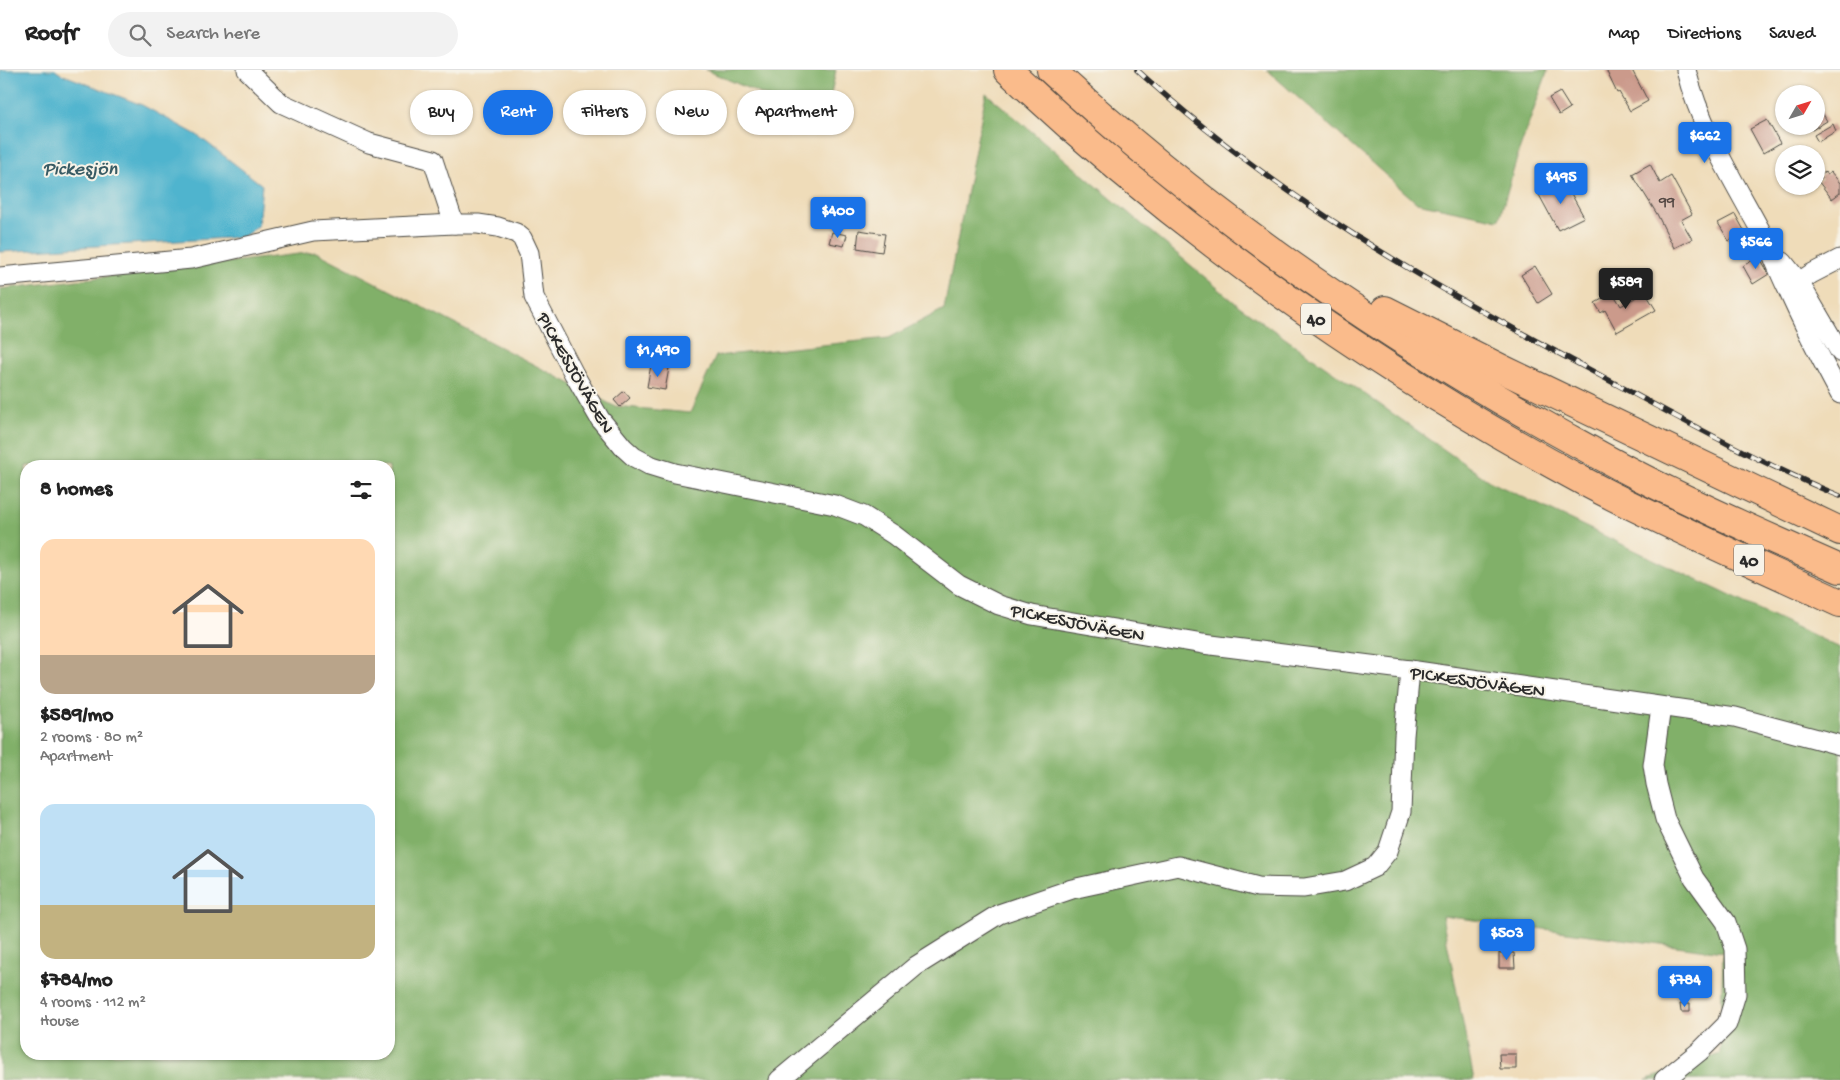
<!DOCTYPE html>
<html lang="en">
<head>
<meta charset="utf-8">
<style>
  body { margin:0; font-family:"Gochi Hand",sans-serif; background:#f2f2f2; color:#222; height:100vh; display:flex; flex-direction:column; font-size:19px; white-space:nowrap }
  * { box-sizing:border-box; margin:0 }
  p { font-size:16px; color:#767676 }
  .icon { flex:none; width:28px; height:28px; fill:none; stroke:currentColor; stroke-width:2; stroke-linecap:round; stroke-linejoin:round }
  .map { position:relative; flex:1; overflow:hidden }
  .side { position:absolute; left:20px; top:390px; width:375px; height:600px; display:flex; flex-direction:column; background:#fff; border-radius:20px; box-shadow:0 1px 4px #0004 }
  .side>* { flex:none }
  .banner { position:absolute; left:410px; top:20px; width:475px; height:45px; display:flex; gap:10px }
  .needle { width:32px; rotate:51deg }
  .buttons { position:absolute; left:1775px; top:15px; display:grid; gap:10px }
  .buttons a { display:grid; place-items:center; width:50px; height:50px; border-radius:50%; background:#fff; box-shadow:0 1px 4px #0004; font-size:25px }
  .price { position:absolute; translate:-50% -42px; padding:0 11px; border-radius:5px; background:#1a73e8; color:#fff; font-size:16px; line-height:32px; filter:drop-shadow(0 1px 2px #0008) }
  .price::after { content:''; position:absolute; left:50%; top:30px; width:15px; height:11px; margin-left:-8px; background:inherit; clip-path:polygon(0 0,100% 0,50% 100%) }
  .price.selected { background:#222; color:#fff }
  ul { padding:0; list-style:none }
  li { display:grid; align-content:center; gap:10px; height:265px; padding:0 20px }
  li span { display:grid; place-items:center; height:155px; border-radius:15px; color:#555 }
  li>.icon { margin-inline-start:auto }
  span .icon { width:90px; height:90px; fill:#fffc; stroke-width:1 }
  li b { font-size:21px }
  h2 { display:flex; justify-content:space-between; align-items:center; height:60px; padding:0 20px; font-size:21px }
  .pill { padding:0 18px; border-radius:22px; background:#fff; box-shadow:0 1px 4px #0004; font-size:18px; line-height:45px }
  .pill.selected { background:#1a73e8; color:#fff }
  header { display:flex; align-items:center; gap:30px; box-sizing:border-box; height:70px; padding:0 25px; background:#fff; border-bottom:1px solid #e0e0e0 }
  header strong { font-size:24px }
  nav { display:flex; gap:28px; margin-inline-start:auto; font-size:18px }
  .search { width:350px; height:45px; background:#f2f2f2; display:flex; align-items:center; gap:12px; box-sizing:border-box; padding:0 18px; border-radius:28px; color:#767676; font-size:19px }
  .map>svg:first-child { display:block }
  .forest { fill:#81b069; stroke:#566e4a; fill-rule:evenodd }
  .water { fill:#50b4ce; stroke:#3e707c }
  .building { fill:#cb9a8b }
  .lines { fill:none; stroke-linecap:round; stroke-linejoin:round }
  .minor-casing { stroke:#484640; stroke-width:21 }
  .highway-casing { stroke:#484640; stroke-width:30 }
  .minor { stroke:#fff; stroke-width:19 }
  .highway { stroke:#fabb8b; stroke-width:28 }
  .rail-casing { stroke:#2b2b2b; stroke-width:5.5 }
  .rail { stroke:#f7f3e8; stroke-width:4; stroke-dasharray:11; stroke-linecap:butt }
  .labels { text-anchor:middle; stroke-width:4; stroke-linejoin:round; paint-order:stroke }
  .number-label { font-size:16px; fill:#534743 }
  .shield { fill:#f7f3e8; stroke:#686764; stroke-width:1 }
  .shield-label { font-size:18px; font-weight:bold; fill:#2b2b2b }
  .street-label { font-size:19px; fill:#2b2b2b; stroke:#f7f3e8 }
  .water-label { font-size:20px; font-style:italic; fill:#385b64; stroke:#f7f3e8 }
</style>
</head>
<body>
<header>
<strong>Roofr</strong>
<div class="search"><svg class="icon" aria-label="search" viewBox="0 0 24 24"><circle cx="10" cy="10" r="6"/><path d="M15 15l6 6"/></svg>Search here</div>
<nav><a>Map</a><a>Directions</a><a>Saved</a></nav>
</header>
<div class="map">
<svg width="1840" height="1010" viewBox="0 0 1840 1010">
  <rect width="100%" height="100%" fill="#f7f3e8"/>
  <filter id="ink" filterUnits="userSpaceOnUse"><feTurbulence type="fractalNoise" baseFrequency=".02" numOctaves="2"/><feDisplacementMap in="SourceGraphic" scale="10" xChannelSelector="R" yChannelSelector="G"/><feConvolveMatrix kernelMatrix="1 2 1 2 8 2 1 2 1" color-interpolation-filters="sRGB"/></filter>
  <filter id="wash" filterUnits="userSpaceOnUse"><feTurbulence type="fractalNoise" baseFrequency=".0096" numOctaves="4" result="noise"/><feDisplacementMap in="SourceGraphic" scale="20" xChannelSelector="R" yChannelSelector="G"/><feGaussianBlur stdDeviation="1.12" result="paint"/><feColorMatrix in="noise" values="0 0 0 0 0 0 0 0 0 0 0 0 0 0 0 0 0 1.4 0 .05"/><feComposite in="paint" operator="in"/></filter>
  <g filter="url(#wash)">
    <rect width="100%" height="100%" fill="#efdcb9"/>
    <g class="forest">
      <path d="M706,0H836L825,52Z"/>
      <path d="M1267,0H1548L1519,81L1499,150L1417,133Z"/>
      <path d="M986,23L1239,236L1489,411L1840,578V1010H1646L1720,984L1723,882L1442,846L1474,1010H0V219L316,182L614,336L690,343L716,286L889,268L944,239ZM26,396H389V984H26Z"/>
    </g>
    <path class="water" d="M0,0H55L61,4L142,35L197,65L262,115L258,156L243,167L0,182Z"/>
    <g id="blocks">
      <g class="building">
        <path d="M1606,0H1632L1648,31L1630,41L1619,22L1617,23Z"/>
        <path d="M1560,22L1570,38L1559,45L1549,28Z"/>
        <path d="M1816,32L1827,51L1812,60L1810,56H1816Z"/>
        <path d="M1767,50L1780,73L1763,83L1750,59Z"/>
        <path d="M1833,54L1836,61L1818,72L1814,65Z"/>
        <path d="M1650,94L1660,113L1671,106L1692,144L1681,150L1692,169L1674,178L1657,144L1632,104Z"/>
        <path d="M1825,102L1827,105L1831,102L1840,113V123L1832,129L1818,111L1822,109L1820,106Z"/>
        <path d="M1563,109L1584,147L1558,160L1538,123Z"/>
        <path d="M1735,144L1745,162L1729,171L1718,153Z"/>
        <path d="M859,160L885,164L882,182L857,178Z"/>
        <path d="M832,162L847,165L844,176L829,173Z"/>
        <path d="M1759,186L1769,204L1753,214L1743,196Z"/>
        <path d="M1535,196L1552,224L1538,233L1521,205Z"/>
        <path d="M1645,222L1656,240L1617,262L1605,240L1601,243L1595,233L1613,223L1621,236Z"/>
        <path d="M651,295L669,298L665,320L647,317Z"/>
        <path d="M624,321L630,328L620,337L614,330Z"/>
        <path d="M1499,883H1514L1515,898H1499Z"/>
        <path d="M1680,934H1690V942H1681Z"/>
        <path d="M1499,984H1516V999H1500Z"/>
      </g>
    </g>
  </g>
  <g filter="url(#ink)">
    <use href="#blocks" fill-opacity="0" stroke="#484640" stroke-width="1"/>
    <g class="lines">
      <g class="minor-casing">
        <g id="minor">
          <path d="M247,0L281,33L369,73L433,90L454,154"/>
          <path d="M1686,0C1701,61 1736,114 1765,169C1773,185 1779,202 1787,218C1803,254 1821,289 1840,324"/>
          <path d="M1783,192L1799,212L1840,282"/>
          <path d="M0,207L191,189L313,161L454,154H478L498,157L516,163L522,168L529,183L534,227L574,304L600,349L623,377L634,387L649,395L675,403L835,435L864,446L894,465L959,515L999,535L1032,545L1203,574L1410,600L1735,647L1840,675"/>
          <path d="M1799,212L1811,204L1840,189"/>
          <path d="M1661,637L1653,695L1656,714L1665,749L1694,808L1726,852L1735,879L1736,924L1727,954L1700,981L1664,1010"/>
          <path d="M779,1010L916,896L999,844L1072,819L1178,796L1258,817L1304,818L1345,811L1375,797L1388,781L1401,742L1404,666L1410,600"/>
        </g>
      </g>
      <g class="highway-casing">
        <g id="highway">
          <path d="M1008,0C1180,162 1375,299 1583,411C1666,455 1754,493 1840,533"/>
          <path d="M1051,0C1202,140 1372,259 1552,359C1592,381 1632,404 1673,423C1728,450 1784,474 1840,499"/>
          <path d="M1385,240L1502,299L1840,461"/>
        </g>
      </g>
      <use href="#minor" class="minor"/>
      <use href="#highway" class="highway"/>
      <g class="rail-casing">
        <path id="rail" d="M1137,0C1273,125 1430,215 1592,301C1673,345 1755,391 1840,426"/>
      </g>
      <use href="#rail" class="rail"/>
    </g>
  </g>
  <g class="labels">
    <g class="number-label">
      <text x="1667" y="136">99</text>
    </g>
    <g class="shield">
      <rect x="1301" y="233.5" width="30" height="31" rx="4"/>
      <rect x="1734" y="474.5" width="30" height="31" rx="4"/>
    </g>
    <g class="shield-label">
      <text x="1316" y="255">40</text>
      <text x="1749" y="496">40</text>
    </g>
    <g class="street-label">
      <text transform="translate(577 302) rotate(60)" y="7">PICKESJÖVÄGEN</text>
      <text transform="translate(1078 551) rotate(11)" y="7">PICKESJÖVÄGEN</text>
      <text transform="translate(1478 610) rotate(8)" y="7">PICKESJÖVÄGEN</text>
    </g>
    <g class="water-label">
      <text x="80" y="104">Pickesjön</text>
    </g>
  </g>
</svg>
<div class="buttons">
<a><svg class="needle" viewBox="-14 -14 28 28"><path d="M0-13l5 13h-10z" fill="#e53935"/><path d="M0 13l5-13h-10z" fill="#767676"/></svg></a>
<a><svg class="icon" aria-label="layers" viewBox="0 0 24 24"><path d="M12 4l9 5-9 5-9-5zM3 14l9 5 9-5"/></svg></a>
</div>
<b class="price" style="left:1705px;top:94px">$662</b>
<b class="price" style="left:1561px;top:135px">$495</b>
<b class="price" style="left:838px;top:169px">$400</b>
<b class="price" style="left:1756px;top:200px">$566</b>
<b class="price selected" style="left:1626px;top:240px">$589</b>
<b class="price" style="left:658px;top:308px">$1,490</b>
<b class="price" style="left:1507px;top:891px">$503</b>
<b class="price" style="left:1685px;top:938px">$784</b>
<div class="banner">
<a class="pill">Buy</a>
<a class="pill selected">Rent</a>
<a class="pill">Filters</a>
<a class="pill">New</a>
<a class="pill">Apartment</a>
</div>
<section class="side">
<h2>8 homes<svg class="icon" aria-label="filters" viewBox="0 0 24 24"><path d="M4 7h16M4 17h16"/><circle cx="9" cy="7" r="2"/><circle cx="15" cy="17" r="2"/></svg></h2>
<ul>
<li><span style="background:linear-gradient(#ffd9b3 75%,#b9a48a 0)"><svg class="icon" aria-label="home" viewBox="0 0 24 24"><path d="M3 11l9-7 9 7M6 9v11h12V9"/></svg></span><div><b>$589/mo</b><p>2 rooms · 80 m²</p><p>Apartment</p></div></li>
<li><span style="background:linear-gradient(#bfe0f5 65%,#c2b280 0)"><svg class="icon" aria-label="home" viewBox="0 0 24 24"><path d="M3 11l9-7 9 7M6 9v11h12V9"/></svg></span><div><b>$784/mo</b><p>4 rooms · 112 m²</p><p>House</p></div></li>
</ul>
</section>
</div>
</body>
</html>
